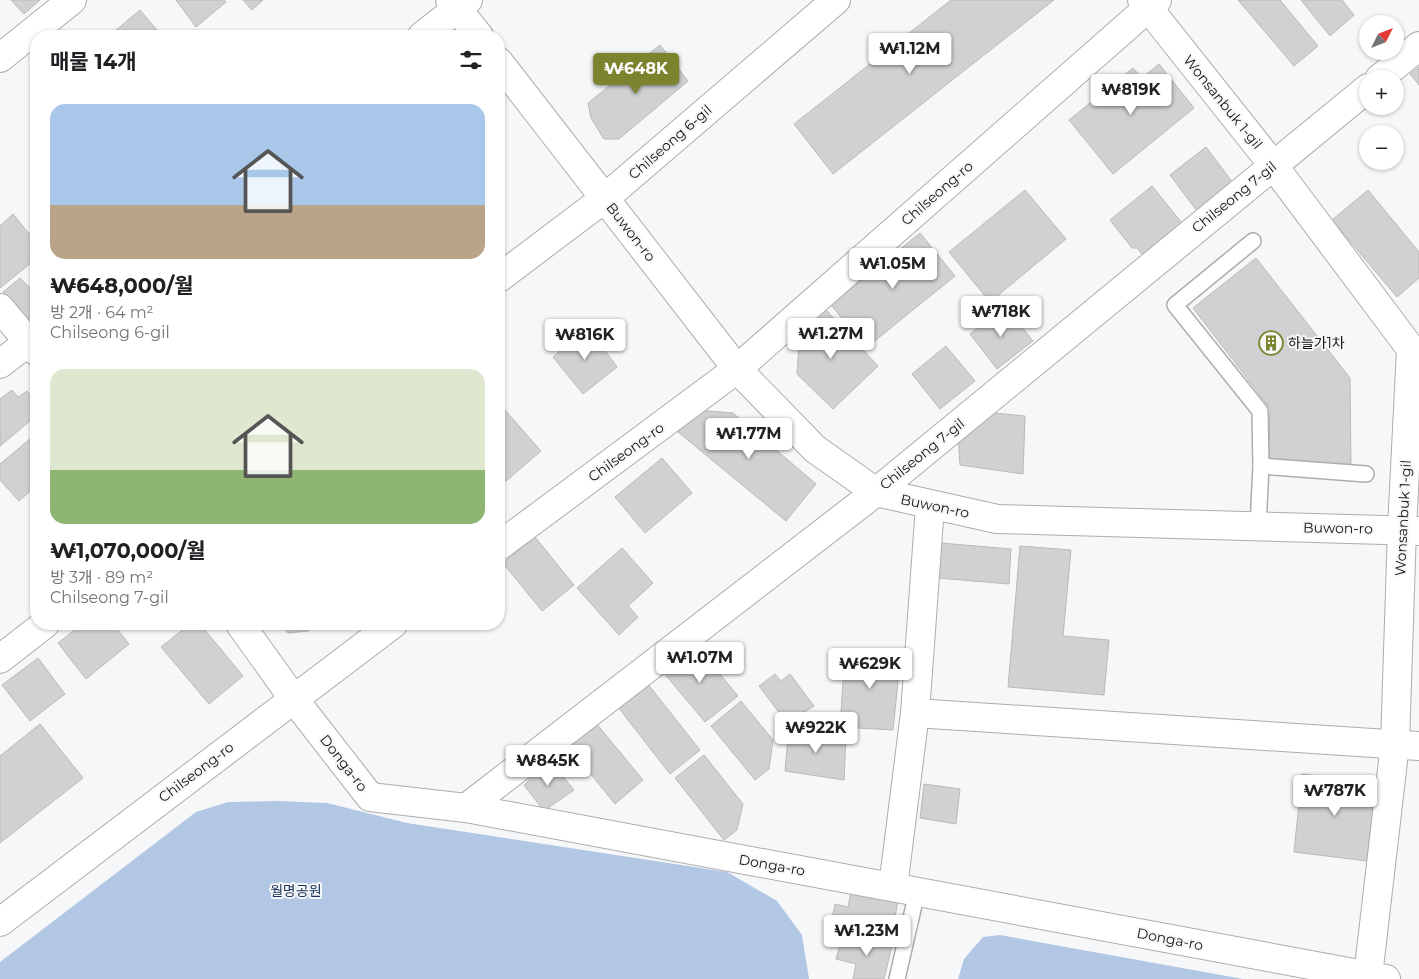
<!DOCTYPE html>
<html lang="ko">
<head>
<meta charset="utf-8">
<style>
  body { margin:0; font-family:Montserrat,"Noto Sans KR",sans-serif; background:#f2f2f2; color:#202124; height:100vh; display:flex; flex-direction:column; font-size:19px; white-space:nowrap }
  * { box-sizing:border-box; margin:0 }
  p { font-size:16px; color:#757577 }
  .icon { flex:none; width:28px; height:28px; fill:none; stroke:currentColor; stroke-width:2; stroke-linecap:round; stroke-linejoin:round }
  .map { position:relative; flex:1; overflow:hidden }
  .drawer { position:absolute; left:30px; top:30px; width:475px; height:600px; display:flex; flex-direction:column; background:#fff; border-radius:20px; box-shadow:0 1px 4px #0004 }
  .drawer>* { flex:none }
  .needle { width:32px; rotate:48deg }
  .buttons { position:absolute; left:1359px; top:15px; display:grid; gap:10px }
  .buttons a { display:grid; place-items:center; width:45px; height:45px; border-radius:50%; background:#fff; box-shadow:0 1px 4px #0004; font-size:25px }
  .price { position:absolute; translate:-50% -42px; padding:0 11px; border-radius:5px; background:#fff; color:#222; font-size:16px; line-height:32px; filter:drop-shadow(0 1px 2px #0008) }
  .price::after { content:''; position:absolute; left:50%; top:30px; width:15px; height:11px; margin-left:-8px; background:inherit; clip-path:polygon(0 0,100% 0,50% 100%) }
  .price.on { background:#7c832f; color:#fff }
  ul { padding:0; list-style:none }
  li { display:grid; align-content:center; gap:10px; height:265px; padding:0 20px }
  li span { display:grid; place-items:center; height:155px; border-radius:15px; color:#555 }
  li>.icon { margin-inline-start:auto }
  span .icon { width:90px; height:90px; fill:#fffc; stroke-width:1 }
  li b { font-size:21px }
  h2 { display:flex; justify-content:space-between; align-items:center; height:60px; padding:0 20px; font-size:21px }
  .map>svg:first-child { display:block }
  .green { fill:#b2c7e4 }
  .building { fill:#d0d1d2; stroke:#b9babc }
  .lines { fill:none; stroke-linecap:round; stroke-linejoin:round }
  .lane-casing { stroke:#acadae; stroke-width:18 }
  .street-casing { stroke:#acadae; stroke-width:30 }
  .secondary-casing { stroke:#acadae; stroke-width:30 }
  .lane { stroke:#fff; stroke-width:15 }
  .street { stroke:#fff; stroke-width:28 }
  .secondary { stroke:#fff; stroke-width:28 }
  .labels { text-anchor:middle; stroke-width:4; stroke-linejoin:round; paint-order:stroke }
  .street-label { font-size:14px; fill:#121213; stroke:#f6f7f8 }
  .poi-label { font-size:14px; fill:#121213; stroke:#f6f7f8; text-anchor:start }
  .park-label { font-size:14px; fill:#16335b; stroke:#f6f7f8 }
</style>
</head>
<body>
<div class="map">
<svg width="1419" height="979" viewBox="0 0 1419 979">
  <rect width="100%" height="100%" fill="#f6f7f8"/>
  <g class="green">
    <path d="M278,801L327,803L407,823L727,872L777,901L802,935L809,979H0V962L196,812L228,802Z"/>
    <path d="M1000,935L1243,979H958L964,959L983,937Z"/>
  </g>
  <g class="building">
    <path d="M11,0H40L24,14Z"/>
    <path d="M176,0H224L226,2L196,27Z"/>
    <path d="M243,0H263L252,10Z"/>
    <path d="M951,0H1054L833,174L794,124Z"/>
    <path d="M1238,0H1280L1318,46L1294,66Z"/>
    <path d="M1301,0H1342L1354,15L1330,36Z"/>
    <path d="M140,10L162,36H109Z"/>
    <path d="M660,45L688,81L619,139H604L591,118L588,103Z"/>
    <path d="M1159,64L1194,108L1113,174L1069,120L1133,68L1142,78Z"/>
    <path d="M1419,67V85L1410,74Z"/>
    <path d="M1206,147L1236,187L1200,215L1170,175Z"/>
    <path d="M1152,186L1182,223L1161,240L1163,243L1145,258L1137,248H1132L1110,220Z"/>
    <path d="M1025,190L1066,239L990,302L949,252Z"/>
    <path d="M1368,190L1419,252V278L1397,297L1332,220Z"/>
    <path d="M13,214L36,242V259L0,288V226Z"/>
    <path d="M920,233L955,276L866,348L831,305Z"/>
    <path d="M1256,258L1350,378L1351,465L1269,460L1270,408L1193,308Z"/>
    <path d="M20,278L29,287L36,285V319L24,318L3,292Z"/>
    <path d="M1005,306L1033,341L997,369L970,334Z"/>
    <path d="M826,310L878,366L833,409L797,374L800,331Z"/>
    <path d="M588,327L617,367L583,394L553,357Z"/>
    <path d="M946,346L975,381L940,409L912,374Z"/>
    <path d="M12,390L18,397L27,391L36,401V416L0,446V399Z"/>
    <path d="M505,410L541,451L506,481L499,472V416Z"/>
    <path d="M696,410L733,413L816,484L786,521L678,432Z"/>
    <path d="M983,412L1025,416L1023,474L960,465L958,434Z"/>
    <path d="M36,434V486L19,501L0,480V464Z"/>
    <path d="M662,458L692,493L645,533L615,497Z"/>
    <path d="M535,537L574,585L542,611L503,563Z"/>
    <path d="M941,543L1011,549L1009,584L938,578Z"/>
    <path d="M1020,546L1071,550L1063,636L1109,640L1104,695L1008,687Z"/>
    <path d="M622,548L653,583L628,606L638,617L619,635L577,588Z"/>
    <path d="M82,624H113L129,644L86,679L58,643Z"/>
    <path d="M190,624H200L243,676L209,704L161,647Z"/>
    <path d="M281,624H317L308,631L288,633Z"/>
    <path d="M696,645L738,696L705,722L663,672Z"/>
    <path d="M845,650L901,653L893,730L840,727Z"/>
    <path d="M38,658L65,694L30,721L2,685Z"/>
    <path d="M775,674L781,681L790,674L814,706L787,723L759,686Z"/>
    <path d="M647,683L700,750L670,774L618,707Z"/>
    <path d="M741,701L773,740L769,769L755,780L711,726Z"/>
    <path d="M596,723L643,780L615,804L568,746Z"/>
    <path d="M40,724L83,778L0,843V756Z"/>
    <path d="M789,726L846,737L844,780L785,771Z"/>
    <path d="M704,755L743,804L737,830L724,840L675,778Z"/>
    <path d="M550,761L574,790L544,811L524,785Z"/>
    <path d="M1302,774L1376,783L1367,861L1294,852Z"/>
    <path d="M924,784L960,789L956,824L920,818Z"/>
    <path d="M851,891L898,900L892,935L831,924L835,904L848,907Z"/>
    <path d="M866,935L893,942L884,979H853L856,964L836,959L841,941L863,946Z"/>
  </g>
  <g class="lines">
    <g class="lane-casing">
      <g id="lane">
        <path d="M1253,241L1175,305L1260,411L1261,466L1366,474"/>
        <path d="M1258,527L1261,466"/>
        <path d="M897,979L917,892"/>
      </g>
    </g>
    <g class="street-casing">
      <g id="street">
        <path d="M450,0L479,36"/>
        <path d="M1142,0L1273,165L1411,349L1402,529L1395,744L1368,976"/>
        <path d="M422,36L468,0"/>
        <path d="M0,58L72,0"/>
        <path d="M499,62L737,369L815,449L876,492L997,519L1419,531"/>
        <path d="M1379,79L1419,46"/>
        <path d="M499,278L605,198L836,0"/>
        <path d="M0,308L36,351"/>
        <path d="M0,364L36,336"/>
        <path d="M240,624L293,698L370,797L466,808L1386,979"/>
        <path d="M0,659L45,624"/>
        <path d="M915,713L1419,746"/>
        <path d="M466,808L876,492L1368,88"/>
        <path d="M893,887L915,713L930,506"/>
      </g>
    </g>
    <g class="secondary-casing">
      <g id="secondary">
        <path d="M499,546L737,369L1157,0"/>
        <path d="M0,922L393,624"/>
      </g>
    </g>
    <use href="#lane" class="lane"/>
    <use href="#street" class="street"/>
    <use href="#secondary" class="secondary"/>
  </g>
  <defs>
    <g id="building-ring" transform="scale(1.25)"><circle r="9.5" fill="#f6f7f8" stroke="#7c832f" stroke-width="1.5"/><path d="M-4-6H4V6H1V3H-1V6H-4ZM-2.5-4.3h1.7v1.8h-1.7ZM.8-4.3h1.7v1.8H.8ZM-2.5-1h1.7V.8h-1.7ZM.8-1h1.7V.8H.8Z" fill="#7c832f"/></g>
  </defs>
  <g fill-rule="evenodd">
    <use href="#building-ring" x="1271" y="343"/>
  </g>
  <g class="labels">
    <g class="street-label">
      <text transform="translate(1223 102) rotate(51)" y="5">Wonsanbuk 1-gil</text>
      <text transform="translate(670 142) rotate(-41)" y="5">Chilseong 6-gil</text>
      <text transform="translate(937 193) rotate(-41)" y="5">Chilseong-ro</text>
      <text transform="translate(1234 197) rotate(-39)" y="5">Chilseong 7-gil</text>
      <text transform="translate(631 232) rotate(52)" y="5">Buwon-ro</text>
      <text transform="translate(626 452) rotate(-36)" y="5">Chilseong-ro</text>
      <text transform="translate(922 454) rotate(-39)" y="5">Chilseong 7-gil</text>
      <text transform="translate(935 506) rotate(12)" y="5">Buwon-ro</text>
      <text transform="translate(1403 518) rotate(-87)" y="5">Wonsanbuk 1-gil</text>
      <text transform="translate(1338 528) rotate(1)" y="5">Buwon-ro</text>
      <text transform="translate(344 763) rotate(52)" y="5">Donga-ro</text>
      <text transform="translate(196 772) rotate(-37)" y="5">Chilseong-ro</text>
      <text transform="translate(772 865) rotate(10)" y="5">Donga-ro</text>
      <text transform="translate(1170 939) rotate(11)" y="5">Donga-ro</text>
    </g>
    <g class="poi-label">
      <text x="1288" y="348">하늘가1차</text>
    </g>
    <g class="park-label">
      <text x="296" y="896">월명공원</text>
    </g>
  </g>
</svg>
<div class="buttons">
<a><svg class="needle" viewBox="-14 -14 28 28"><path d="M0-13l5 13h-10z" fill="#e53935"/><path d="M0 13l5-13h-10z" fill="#757577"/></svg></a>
<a>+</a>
<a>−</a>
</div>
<b class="price" style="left:910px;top:75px">₩1.12M</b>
<b class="price on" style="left:636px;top:95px">₩648K</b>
<b class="price" style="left:1131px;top:116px">₩819K</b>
<b class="price" style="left:893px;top:290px">₩1.05M</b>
<b class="price" style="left:1001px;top:338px">₩718K</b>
<b class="price" style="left:831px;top:360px">₩1.27M</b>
<b class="price" style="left:585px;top:361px">₩816K</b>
<b class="price" style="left:749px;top:460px">₩1.77M</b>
<b class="price" style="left:700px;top:684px">₩1.07M</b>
<b class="price" style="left:870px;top:690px">₩629K</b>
<b class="price" style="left:816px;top:754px">₩922K</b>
<b class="price" style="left:548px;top:787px">₩845K</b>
<b class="price" style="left:1335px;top:817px">₩787K</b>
<b class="price" style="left:867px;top:957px">₩1.23M</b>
<section class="drawer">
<h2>매물 14개<svg class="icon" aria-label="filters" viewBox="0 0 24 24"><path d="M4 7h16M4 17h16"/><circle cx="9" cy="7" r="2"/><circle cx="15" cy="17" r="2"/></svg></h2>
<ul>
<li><span style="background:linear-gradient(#a9c7e8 65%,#b9a48a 0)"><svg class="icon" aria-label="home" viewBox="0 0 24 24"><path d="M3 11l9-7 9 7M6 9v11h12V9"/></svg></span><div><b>₩648,000/월</b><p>방 2개 · 64 m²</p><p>Chilseong 6-gil</p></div></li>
<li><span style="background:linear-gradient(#dfe7d0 65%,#8fb573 0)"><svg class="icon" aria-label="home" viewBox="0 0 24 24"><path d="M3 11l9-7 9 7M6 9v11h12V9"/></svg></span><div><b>₩1,070,000/월</b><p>방 3개 · 89 m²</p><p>Chilseong 7-gil</p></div></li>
</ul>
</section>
</div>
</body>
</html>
